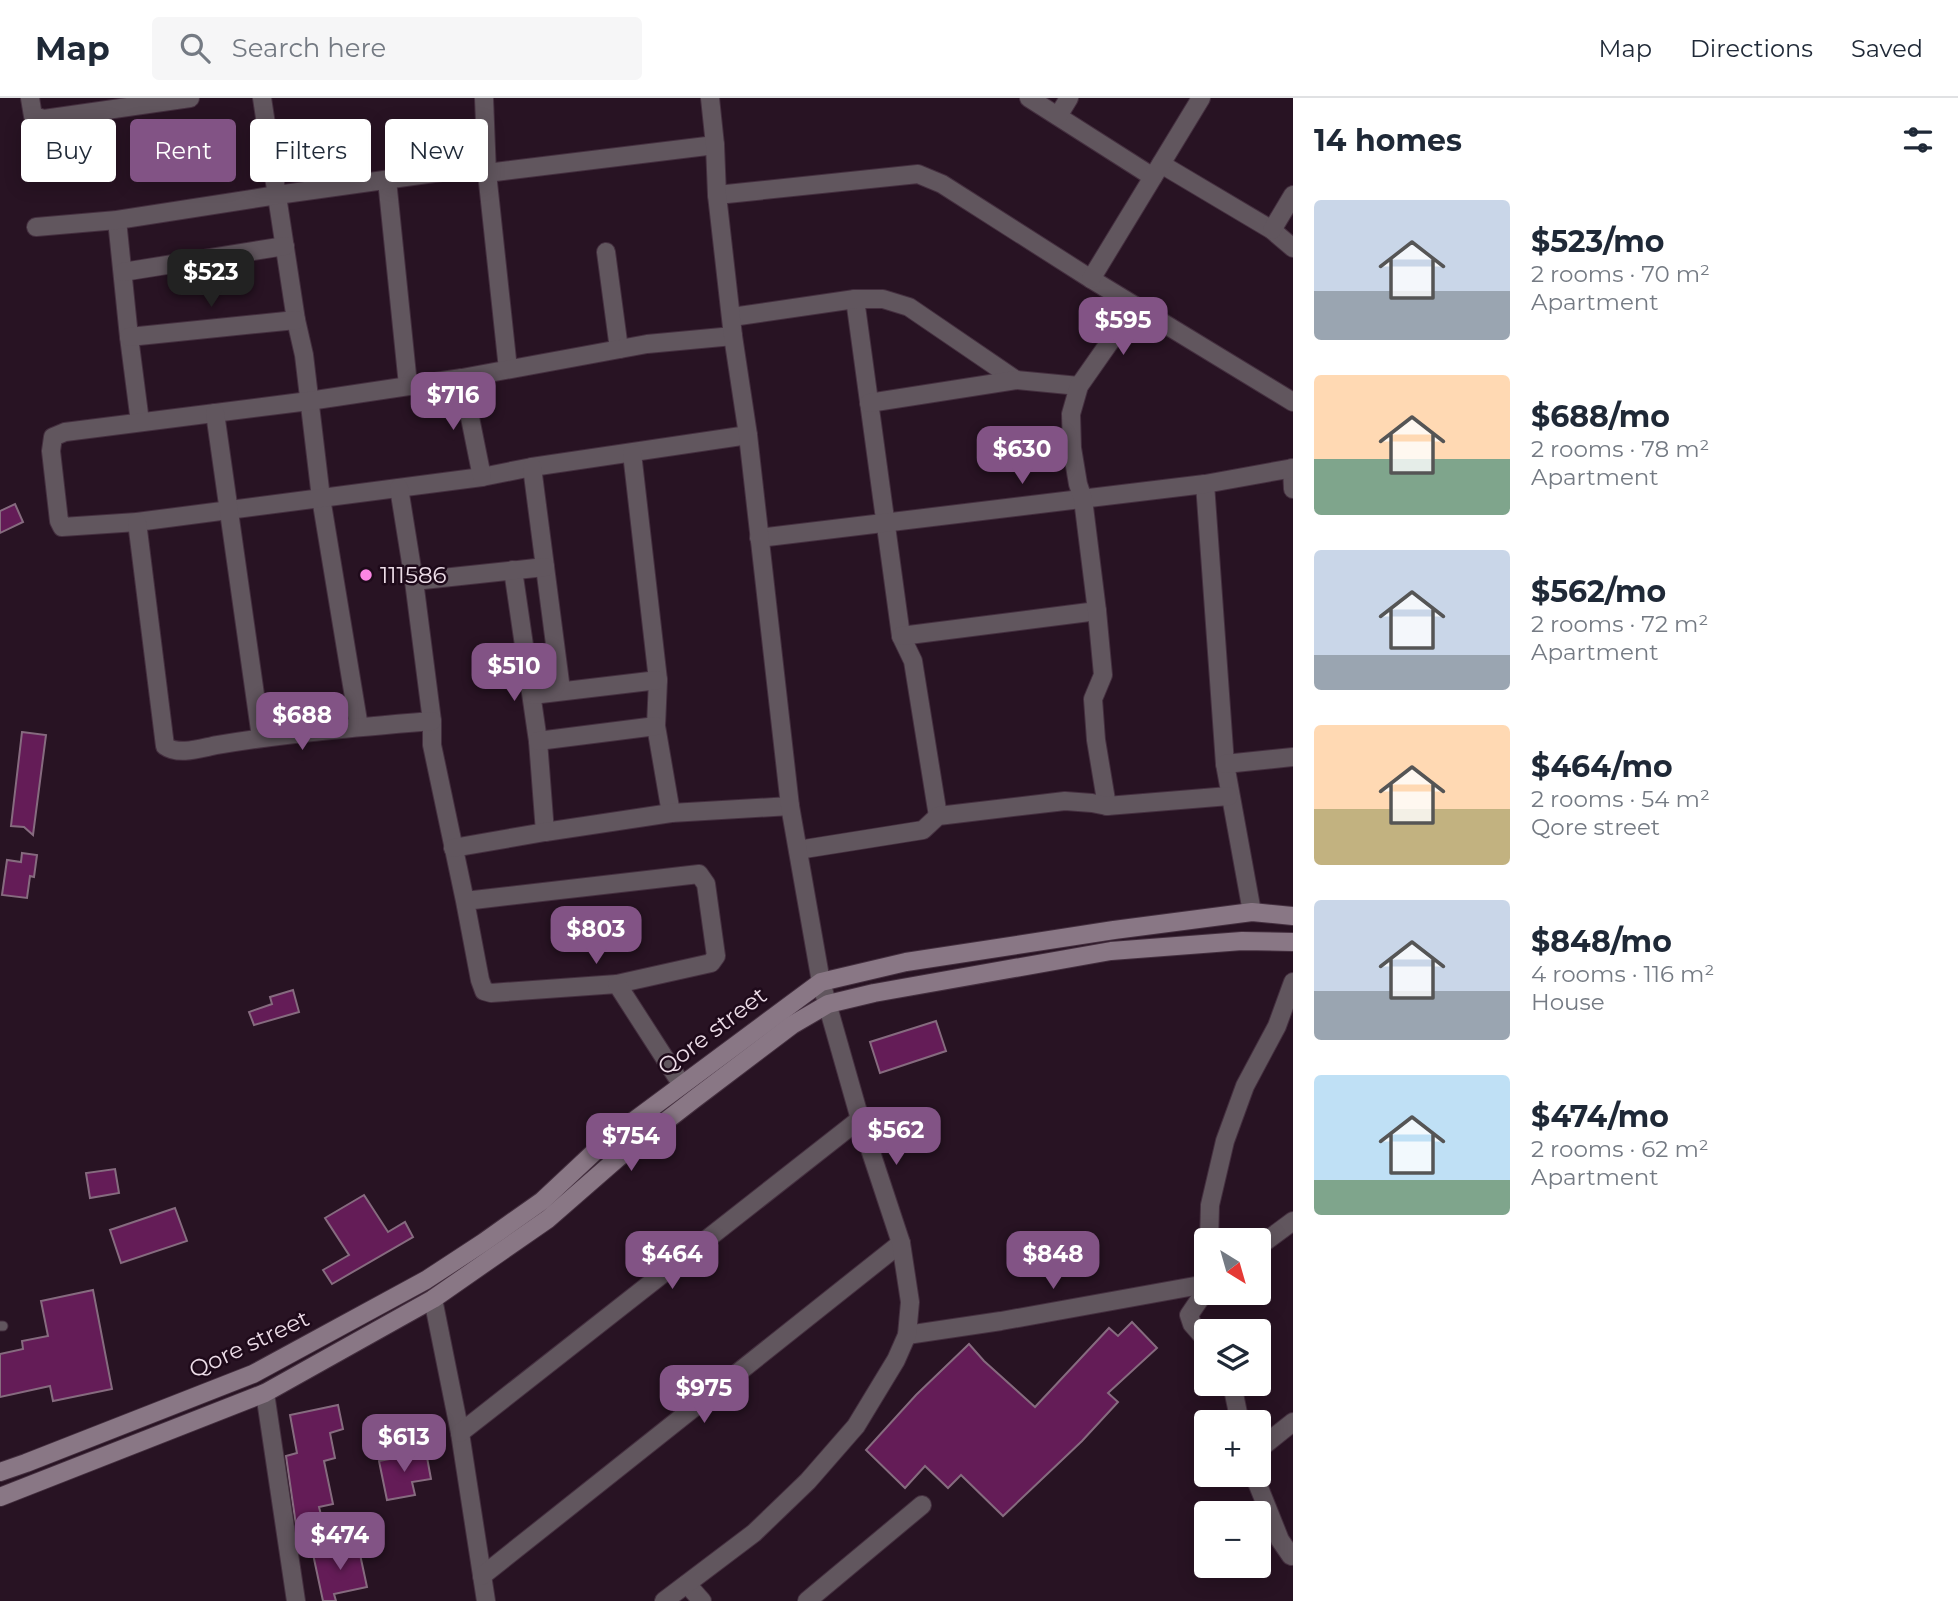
<!DOCTYPE html>
<html lang="en">
<head>
<meta charset="utf-8">
<style>
  body { margin:0; font-family:Montserrat,sans-serif; background:#f6f6f7; color:#1f2937; height:100vh; display:flex; flex-direction:column; font-size:26px; white-space:nowrap }
  * { box-sizing:border-box; margin:0 }
  p { font-size:23px; color:#747a83 }
  .icon { flex:none; width:38px; height:38px; fill:none; stroke:currentColor; stroke-width:2; stroke-linecap:round; stroke-linejoin:round }
  .map { position:relative; flex:1; overflow:hidden }
  .sheet { display:flex; flex-direction:column; background:#fff; width:665px }
  .sheet>* { flex:none }
  .guide { position:absolute; left:21px; top:21px; width:665px; height:63px; display:flex; gap:14px }
  .needle { width:46px; rotate:143deg }
  .buttons { position:absolute; left:1194px; top:1130px; display:grid; gap:14px }
  .buttons a { display:grid; place-items:center; width:77px; height:77px; border-radius:7px; background:#fff; box-shadow:0 4px 18px #0003; font-size:35px }
  .price { position:absolute; translate:-50% -60px; padding:0 16px; border-radius:14px; background:#825385; color:#fff; font-size:23px; line-height:46px; filter:drop-shadow(0 2px 4px #0008) }
  .price::after { content:''; position:absolute; left:50%; top:42px; width:21px; height:16px; margin-left:-10px; background:inherit; clip-path:polygon(0 0,100% 0,50% 100%) }
  .price.selected { background:#222; color:#fff }
  ul { padding:0; list-style:none }
  li { display:flex; align-items:center; gap:21px; height:175px; padding:0 21px }
  li span { display:grid; place-items:center; flex:none; width:196px; height:140px; border-radius:7px; color:#555 }
  li>.icon { margin-inline-start:auto }
  span .icon { width:84px; height:84px; fill:#fffc; stroke-width:1 }
  li b { font-size:30px }
  h2 { display:flex; justify-content:space-between; align-items:center; height:84px; padding:0 21px; font-size:30px }
  .chip { padding:0 24px; border-radius:7px; background:#fff; box-shadow:0 4px 18px #0003; font-size:24px; line-height:63px }
  .chip.selected { background:#825385; color:#fff }
  header { display:flex; align-items:center; gap:42px; box-sizing:border-box; height:98px; padding:0 35px; background:#fff; border-bottom:2px solid #e0e1e3 }
  header strong { font-size:33px }
  nav { display:flex; gap:38px; margin-inline-start:auto; font-size:24px }
  .search { width:490px; height:63px; background:#f6f6f7; display:flex; align-items:center; gap:18px; box-sizing:border-box; padding:0 24px; border-radius:7px; color:#747a83; font-size:26px }
  main { display:flex; flex:1; min-height:0 }
  .map>svg:first-child { display:block }
  .building { fill:#641c57; stroke:#866b7f; stroke-width:2 }
  .lines { fill:none; stroke-linecap:round; stroke-linejoin:round }
  .lane-casing { stroke:#442f3f; stroke-width:11 }
  .street-casing { stroke:#442f3f; stroke-width:20 }
  .secondary-casing { stroke:#442f3f; stroke-width:20 }
  .lane { stroke:#61565e; stroke-width:9 }
  .street { stroke:#61565e; stroke-width:18 }
  .secondary { stroke:#897785; stroke-width:18 }
  .poi-dot { fill:#fc86e4; stroke:#1e0a1a; stroke-width:2.5 }
  .labels { text-anchor:middle; stroke-width:5; stroke-linejoin:round; paint-order:stroke }
  .poi-label { font-size:23px; fill:#eddde8; stroke:#1e0a1a; text-anchor:start }
  .street-label { font-size:23px; fill:#eddde8; stroke:#1e0a1a }
</style>
</head>
<body>
<header>
<strong>Map</strong>
<div class="search"><svg class="icon" aria-label="search" viewBox="0 0 24 24"><circle cx="10" cy="10" r="6"/><path d="M15 15l6 6"/></svg>Search here</div>
<nav><a>Map</a><a>Directions</a><a>Saved</a></nav>
</header>
<main>
<div class="map">
<svg width="1293" height="1503" viewBox="0 0 1293 1503">
  <rect width="100%" height="100%" fill="#281323"/>
  <g class="building">
    <path d="M15,406L23,424L0,435V413Z"/>
    <path d="M22,634L46,637L33,737L24,729L11,728Z"/>
    <path d="M22,755L37,757L34,779L30,778L27,800L2,797L7,762L21,764Z"/>
    <path d="M293,892L299,914L254,927L249,914L272,906L270,899Z"/>
    <path d="M936,923L946,953L880,975L870,944Z"/>
    <path d="M115,1071L119,1095L90,1100L86,1075Z"/>
    <path d="M364,1097L388,1134L405,1124L413,1139L332,1186L323,1172L349,1157L325,1120Z"/>
    <path d="M175,1110L187,1143L121,1165L110,1132Z"/>
    <path d="M93,1192L112,1291L53,1303L50,1288L0,1299V1256L23,1251L22,1243L48,1238L41,1203Z"/>
    <path d="M1132,1224L1157,1250L1108,1295L1118,1304L1082,1343L1003,1418L961,1377L948,1390L925,1368L905,1390L866,1352L916,1297L969,1246L984,1263L1035,1309L1109,1230L1118,1238Z"/>
    <path d="M338,1307L343,1331L330,1335L335,1360L324,1363L333,1406L319,1409L322,1421L296,1427L286,1358L297,1355L290,1317Z"/>
    <path d="M426,1354L431,1381L412,1384L415,1397L387,1402L379,1363Z"/>
    <path d="M358,1447L367,1489L334,1496L336,1503H323L313,1456Z"/>
  </g>
  <g class="lines">
    <g class="lane-casing">
      <path id="lane" d="M0,1228H3"/>
    </g>
    <g class="street-casing">
      <g id="street">
        <path d="M30,0L33,18L44,21L190,0"/>
        <path d="M262,0L296,222L304,257L321,400L359,629"/>
        <path d="M484,0L487,75L508,271"/>
        <path d="M1029,0L1153,79"/>
        <path d="M1058,18L1069,0"/>
        <path d="M1161,66L1272,132L1293,150"/>
        <path d="M387,82L408,287"/>
        <path d="M717,97L918,76L942,86L1091,181L1293,304"/>
        <path d="M117,122L129,239L140,324"/>
        <path d="M36,129L117,122L277,97L470,70L487,75L715,47"/>
        <path d="M1272,132L1293,97"/>
        <path d="M606,154L619,251"/>
        <path d="M123,174L285,148"/>
        <path d="M1091,181L1201,0"/>
        <path d="M855,201L901,538L913,563L938,718"/>
        <path d="M732,219L855,201H883L909,209L1016,282"/>
        <path d="M733,238L647,246L462,280L309,303L65,334L53,339L51,353L59,423L62,429L137,424L482,379L532,369L748,337"/>
        <path d="M129,239L296,222"/>
        <path d="M462,280L482,379"/>
        <path d="M869,305L1016,282L1079,288"/>
        <path d="M215,315L261,639"/>
        <path d="M632,355L658,582L656,628L671,715"/>
        <path d="M532,369L561,592"/>
        <path d="M1292,370L1293,391"/>
        <path d="M1205,386L1225,666L1252,814"/>
        <path d="M399,390L414,483L432,623V647L465,803L480,882L484,893L491,895L617,886L711,865L716,858L706,786L699,776L465,803"/>
        <path d="M137,424L165,648C179,658 201,650 217,647C288,635 360,629 432,623"/>
        <path d="M759,440L1205,386L1293,370"/>
        <path d="M513,472L538,643L545,734"/>
        <path d="M414,483L545,469"/>
        <path d="M901,538L1097,513"/>
        <path d="M532,597L658,582"/>
        <path d="M538,643L656,628"/>
        <path d="M1225,666L1293,659"/>
        <path d="M1107,708L1096,642L1093,601L1103,577L1097,513L1083,401L1078,386L1072,350L1071,316L1079,288L1135,208"/>
        <path d="M453,750L545,734L671,715L790,708"/>
        <path d="M798,752L923,732L938,718L1065,703L1092,705L1107,708L1229,698"/>
        <path d="M617,886L682,987"/>
        <path d="M1209,1143L1210,1107L1225,1043L1245,988L1277,928L1293,884"/>
        <path d="M1258,1149L1293,1123"/>
        <path d="M1206,1192L1189,1217L1192,1226L1206,1242"/>
        <path d="M433,1201L460,1335L486,1503"/>
        <path d="M907,1237L1001,1223L1206,1186"/>
        <path d="M1232,1286L1240,1325"/>
        <path d="M265,1295L296,1503"/>
        <path d="M460,1335L860,1021"/>
        <path d="M1258,1352L1293,1324"/>
        <path d="M1254,1377L1280,1442L1291,1458"/>
        <path d="M482,1478L901,1145"/>
        <path d="M687,1486L702,1503"/>
        <path d="M664,1503L754,1435L808,1383L856,1328L896,1262L907,1237L910,1204L901,1145L860,1021L821,884L790,708L748,337L733,238L717,97L715,47L710,0"/>
        <path d="M807,1503L922,1407"/>
      </g>
    </g>
    <g class="secondary-casing">
      <g id="secondary">
        <path d="M0,1374L26,1365L253,1276L426,1182L484,1144L542,1103L604,1045L821,884L906,864L1114,832L1252,814L1293,818"/>
        <path d="M0,1399L265,1295L433,1201L548,1121L618,1060L693,1002L792,927L828,906L874,895L1111,853L1242,843L1293,844"/>
      </g>
    </g>
    <use href="#lane" class="lane"/>
    <use href="#street" class="street"/>
    <use href="#secondary" class="secondary"/>
  </g>
  <circle class="poi-dot" cx="366" cy="477" r="7"/>
  <g class="labels">
    <g class="poi-label">
      <text x="380" y="485">111586</text>
    </g>
    <g class="street-label">
      <text transform="translate(712 933) rotate(-37)" y="8">Qore street</text>
      <text transform="translate(249 1246) rotate(-25)" y="8">Qore street</text>
    </g>
  </g>
</svg>
<div class="buttons">
<a><svg class="needle" viewBox="-14 -14 28 28"><path d="M0-13l5 13h-10z" fill="#e53935"/><path d="M0 13l5-13h-10z" fill="#747a83"/></svg></a>
<a><svg class="icon" aria-label="layers" viewBox="0 0 24 24"><path d="M12 4l9 5-9 5-9-5zM3 14l9 5 9-5"/></svg></a>
<a>+</a>
<a>−</a>
</div>
<b class="price selected" style="left:211px;top:211px">$523</b>
<b class="price" style="left:1123px;top:259px">$595</b>
<b class="price" style="left:453px;top:334px">$716</b>
<b class="price" style="left:1022px;top:388px">$630</b>
<b class="price" style="left:514px;top:605px">$510</b>
<b class="price" style="left:302px;top:654px">$688</b>
<b class="price" style="left:596px;top:868px">$803</b>
<b class="price" style="left:896px;top:1069px">$562</b>
<b class="price" style="left:631px;top:1075px">$754</b>
<b class="price" style="left:672px;top:1193px">$464</b>
<b class="price" style="left:1053px;top:1193px">$848</b>
<b class="price" style="left:704px;top:1327px">$975</b>
<b class="price" style="left:404px;top:1376px">$613</b>
<b class="price" style="left:340px;top:1474px">$474</b>
<div class="guide">
<a class="chip">Buy</a>
<a class="chip selected">Rent</a>
<a class="chip">Filters</a>
<a class="chip">New</a>
</div>
</div>
<section class="sheet">
<h2>14 homes<svg class="icon" aria-label="filters" viewBox="0 0 24 24"><path d="M4 7h16M4 17h16"/><circle cx="9" cy="7" r="2"/><circle cx="15" cy="17" r="2"/></svg></h2>
<ul>
<li><span style="background:linear-gradient(#c9d6e8 65%,#9aa5b1 0)"><svg class="icon" aria-label="home" viewBox="0 0 24 24"><path d="M3 11l9-7 9 7M6 9v11h12V9"/></svg></span><div><b>$523/mo</b><p>2 rooms · 70 m²</p><p>Apartment</p></div></li>
<li><span style="background:linear-gradient(#ffd9b3 60%,#7fa58c 0)"><svg class="icon" aria-label="home" viewBox="0 0 24 24"><path d="M3 11l9-7 9 7M6 9v11h12V9"/></svg></span><div><b>$688/mo</b><p>2 rooms · 78 m²</p><p>Apartment</p></div></li>
<li><span style="background:linear-gradient(#c9d6e8 75%,#9aa5b1 0)"><svg class="icon" aria-label="home" viewBox="0 0 24 24"><path d="M3 11l9-7 9 7M6 9v11h12V9"/></svg></span><div><b>$562/mo</b><p>2 rooms · 72 m²</p><p>Apartment</p></div></li>
<li><span style="background:linear-gradient(#ffd9b3 60%,#c2b280 0)"><svg class="icon" aria-label="home" viewBox="0 0 24 24"><path d="M3 11l9-7 9 7M6 9v11h12V9"/></svg></span><div><b>$464/mo</b><p>2 rooms · 54 m²</p><p>Qore street</p></div></li>
<li><span style="background:linear-gradient(#c9d6e8 65%,#9aa5b1 0)"><svg class="icon" aria-label="home" viewBox="0 0 24 24"><path d="M3 11l9-7 9 7M6 9v11h12V9"/></svg></span><div><b>$848/mo</b><p>4 rooms · 116 m²</p><p>House</p></div></li>
<li><span style="background:linear-gradient(#bfe0f5 75%,#7fa58c 0)"><svg class="icon" aria-label="home" viewBox="0 0 24 24"><path d="M3 11l9-7 9 7M6 9v11h12V9"/></svg></span><div><b>$474/mo</b><p>2 rooms · 62 m²</p><p>Apartment</p></div></li>
</ul>
</section>
</main>
</body>
</html>
